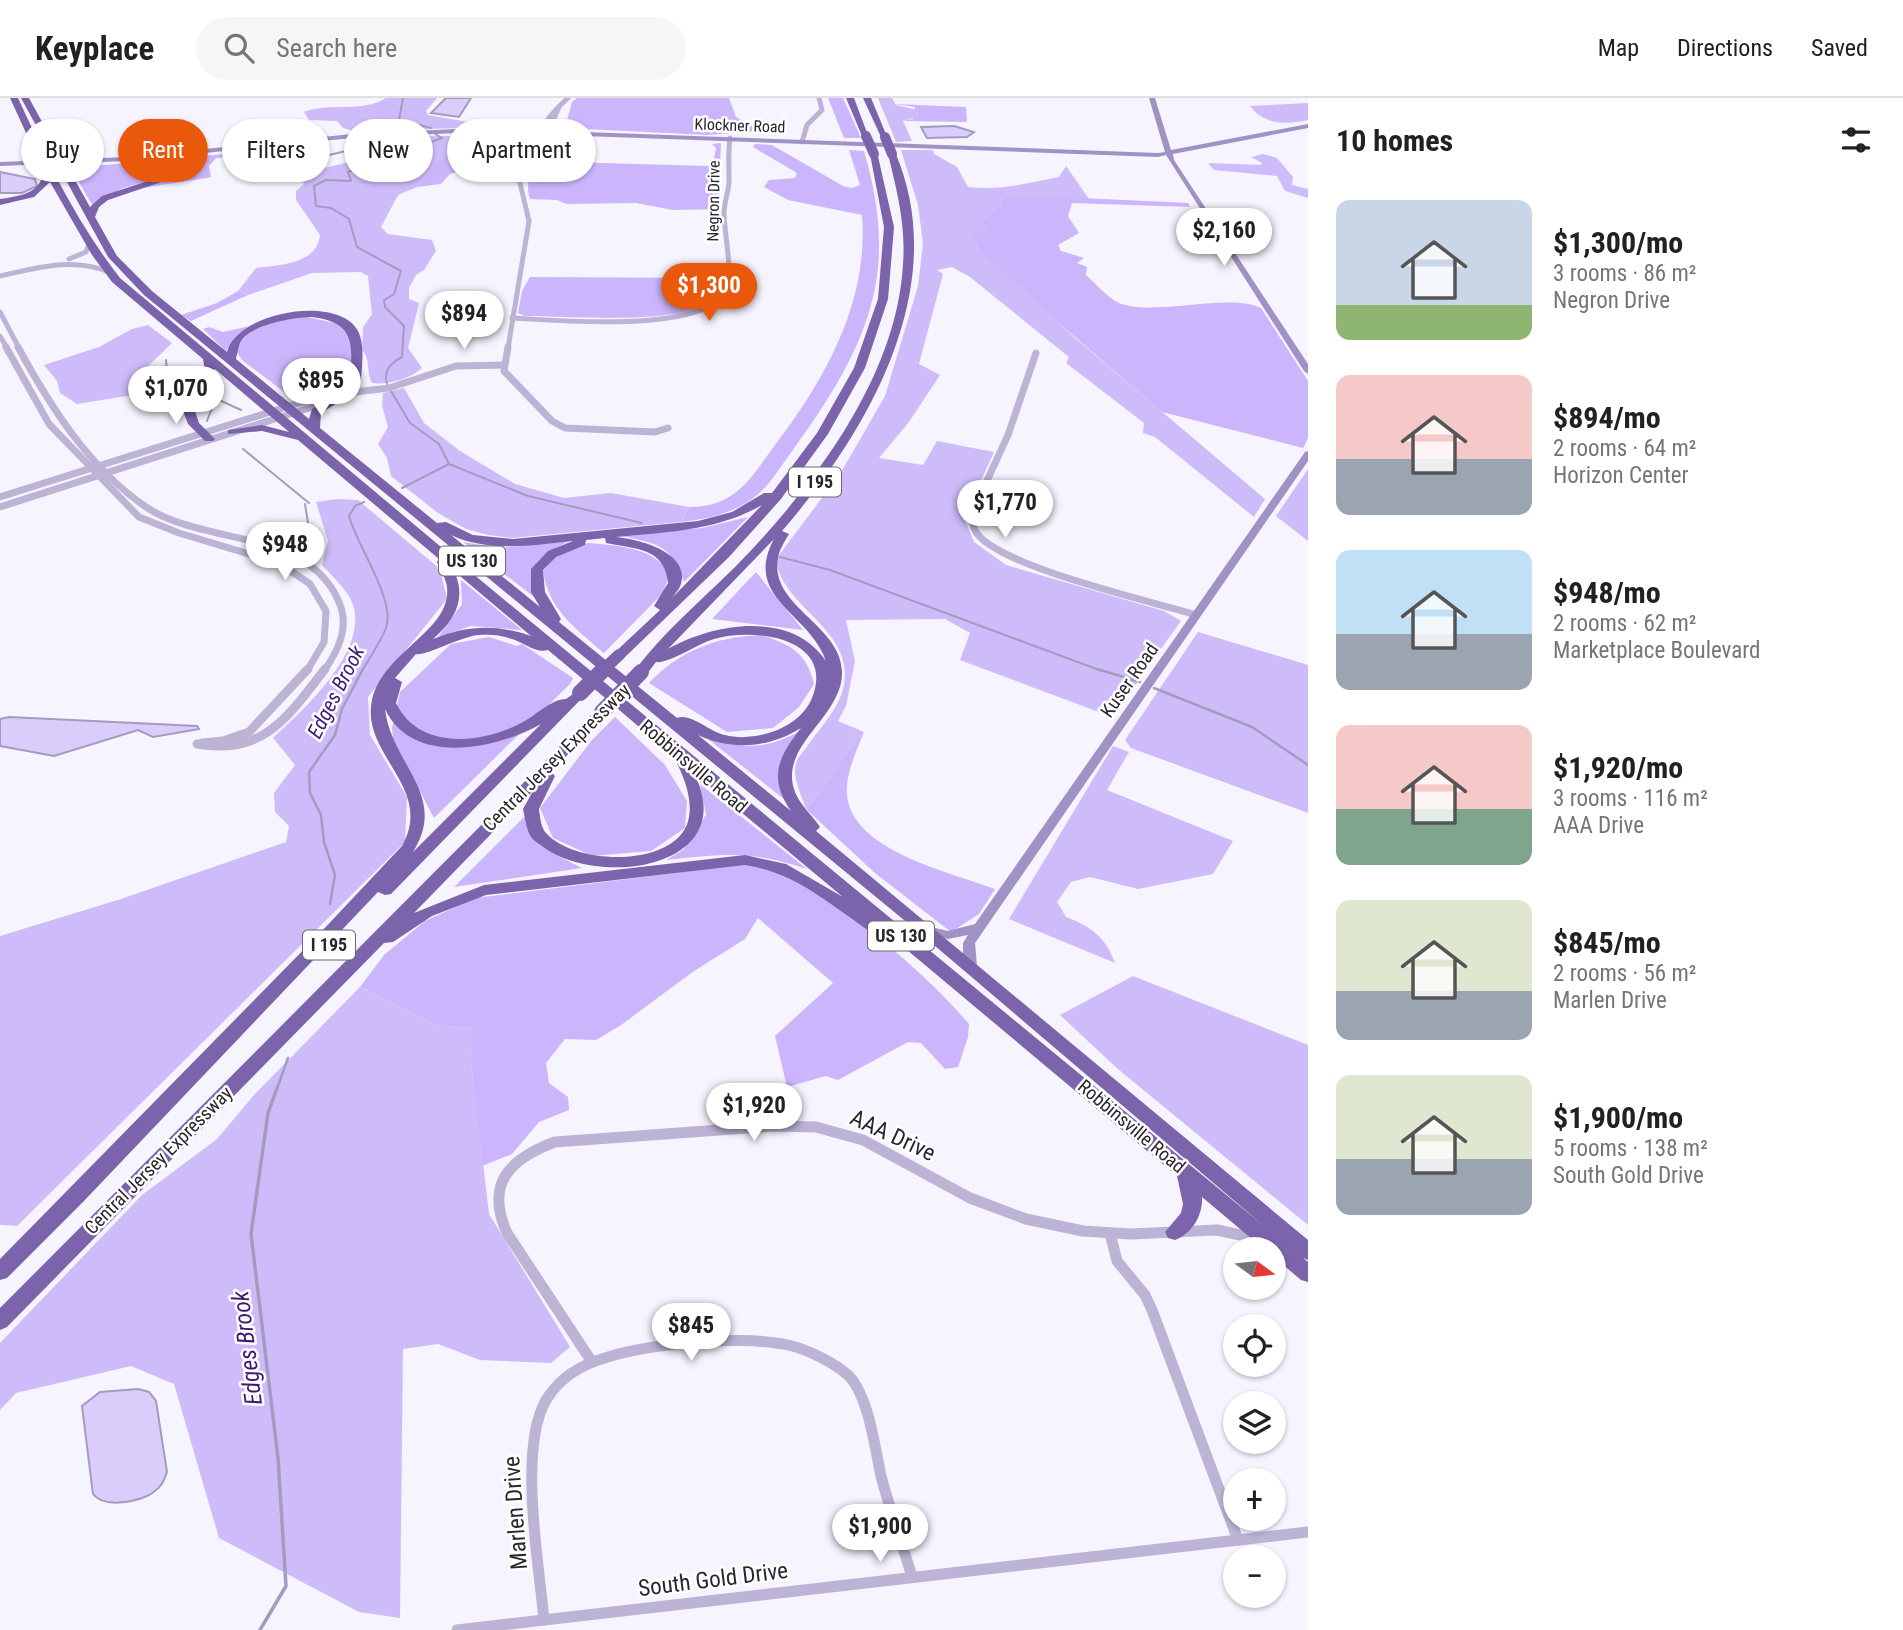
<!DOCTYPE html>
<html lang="en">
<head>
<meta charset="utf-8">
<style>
  body { margin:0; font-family:"Roboto Condensed",sans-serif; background:#f6f6f6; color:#202124; height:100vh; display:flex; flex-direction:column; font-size:26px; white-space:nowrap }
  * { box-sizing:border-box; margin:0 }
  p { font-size:23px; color:#757577 }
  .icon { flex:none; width:38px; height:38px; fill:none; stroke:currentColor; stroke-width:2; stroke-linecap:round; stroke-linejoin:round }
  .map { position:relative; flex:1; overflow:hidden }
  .details { display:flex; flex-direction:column; background:#fff; width:595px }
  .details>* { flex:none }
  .top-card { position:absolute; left:21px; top:21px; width:665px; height:63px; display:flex; gap:14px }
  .needle { width:46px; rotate:105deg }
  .buttons { position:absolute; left:1223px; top:1139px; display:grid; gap:14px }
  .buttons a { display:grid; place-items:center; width:63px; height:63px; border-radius:50%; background:#fff; box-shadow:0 2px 5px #0004; font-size:35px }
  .price { position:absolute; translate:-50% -60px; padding:0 16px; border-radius:24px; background:#fff; color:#222; font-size:23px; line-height:46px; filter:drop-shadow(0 2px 4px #0008) }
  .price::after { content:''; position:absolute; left:50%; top:42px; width:21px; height:16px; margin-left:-10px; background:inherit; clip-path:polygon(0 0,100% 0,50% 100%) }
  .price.current { background:#ea580c; color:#fff }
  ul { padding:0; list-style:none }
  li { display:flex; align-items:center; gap:21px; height:175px; padding:0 28px }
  li span { display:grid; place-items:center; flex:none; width:196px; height:140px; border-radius:14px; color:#555 }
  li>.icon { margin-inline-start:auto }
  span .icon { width:84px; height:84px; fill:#fffc; stroke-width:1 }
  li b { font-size:30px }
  h2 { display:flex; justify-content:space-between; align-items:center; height:84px; padding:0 28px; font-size:30px }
  .chip { padding:0 24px; border-radius:32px; background:#fff; box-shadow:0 2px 5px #0004; font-size:24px; line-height:63px }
  .chip.current { background:#ea580c; color:#fff }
  header { display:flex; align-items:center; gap:42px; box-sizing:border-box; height:98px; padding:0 35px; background:#fff; border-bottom:2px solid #e0e0e0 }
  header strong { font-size:33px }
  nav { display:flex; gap:38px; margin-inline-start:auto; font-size:24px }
  .search { width:490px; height:63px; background:#f6f6f6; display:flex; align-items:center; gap:18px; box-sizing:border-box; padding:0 24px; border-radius:38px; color:#757577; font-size:26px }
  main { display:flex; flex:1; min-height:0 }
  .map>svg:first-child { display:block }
  .green { fill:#cbb5fd }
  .forest { fill:#cebcfa }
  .water { fill:#dacdfc; stroke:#a59bbe; stroke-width:2 }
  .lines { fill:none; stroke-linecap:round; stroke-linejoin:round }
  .stream-far2 { stroke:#a59bbe; stroke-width:2 }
  .stream-far1 { stroke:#a59bbe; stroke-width:2.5 }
  .stream { stroke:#a59bbe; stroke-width:3.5 }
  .street-far3 { stroke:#bcb3d5; stroke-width:5 }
  .street-far2 { stroke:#bcb3d5; stroke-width:7 }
  .street-far1 { stroke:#bcb3d5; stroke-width:9 }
  .street { stroke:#bcb3d5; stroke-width:11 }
  .secondary { fill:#a092c4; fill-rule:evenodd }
  .highway { fill:#7b64ab; fill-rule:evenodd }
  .highway-bridge-far2 { stroke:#7b64ab; stroke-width:10 }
  .highway-bridge-far1 { stroke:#7b64ab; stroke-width:12 }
  .highway-bridge { stroke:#7b64ab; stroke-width:16 }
  .labels { text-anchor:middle; stroke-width:5; stroke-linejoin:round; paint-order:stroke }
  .far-street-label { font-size:16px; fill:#29272d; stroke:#fff }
  .shield { fill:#fff; stroke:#69686c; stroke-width:2 }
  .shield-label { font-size:18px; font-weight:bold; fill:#29272d }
  .street-label { font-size:19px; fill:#29272d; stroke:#fff }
  .water-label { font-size:21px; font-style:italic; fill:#401a71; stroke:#fff }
  .near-street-label { font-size:23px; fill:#29272d; stroke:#fff }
  .near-water-label { font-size:24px; font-style:italic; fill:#401a71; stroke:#fff }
</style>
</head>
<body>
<header>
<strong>Keyplace</strong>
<div class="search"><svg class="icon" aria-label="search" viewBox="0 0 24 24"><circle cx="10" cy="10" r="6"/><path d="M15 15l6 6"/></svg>Search here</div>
<nav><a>Map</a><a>Directions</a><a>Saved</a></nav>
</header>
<main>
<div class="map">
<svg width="1308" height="1532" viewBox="0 0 1308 1532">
  <rect width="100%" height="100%" fill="#f6f4fe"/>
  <g class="green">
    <path d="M577,0H729L736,19L760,33L707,37L565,30L572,4Z"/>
    <path d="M828,0H843L861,40H844Z"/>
    <path d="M895,6L966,9L967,24L903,23L913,21L915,9Z"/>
    <path d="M471,38H498L483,53L496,61L450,76L441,86L417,89L439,61L471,45Z"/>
    <path d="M553,38L576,40L560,45L552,59L566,64L709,68L713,66L716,50L712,46L721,45L718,111L673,112L636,105L566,106L557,102L530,101C522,78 541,58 553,38Z"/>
    <path d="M755,46L772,47L843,88L852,90L860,87L849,52L864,53C877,98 884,143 875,190C863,252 826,306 790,356C779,371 768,390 752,401C731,416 707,421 681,424L689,409C736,409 750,381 775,347C826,280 869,203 862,117L788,102L764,89L769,82L795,80L797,75L753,49Z"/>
    <path d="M302,48L306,52L216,60L209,68L211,79L207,80L135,91L188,75L194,70L195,59Z"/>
    <path d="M185,60L186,70L182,74L123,90L92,107L71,70Z"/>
    <path d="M1059,99L1188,105L1190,109L1072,105L1068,118L1079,135L1058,147L1061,153L1084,160L1077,165L1087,169L1086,177C1096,186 1108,200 1119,205C1153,219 1231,194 1261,210L1308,283V340L1303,350L1162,314L1004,178L978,150L971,135L987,132L981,123L1001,106L1000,103L1004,100Z"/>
    <path d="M530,179L715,180L722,182C722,188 723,193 719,198C698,229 563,218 525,218L518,215L522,193Z"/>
    <path d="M238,193L248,197L191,223L181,217L217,205Z"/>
    <path d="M307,219L339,226L351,238L352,283L340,290L292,300L242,262L236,253C249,223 278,223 307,219Z"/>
    <path d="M250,228L236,238L226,253L203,231L209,229L223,234Z"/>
    <path d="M748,419L684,484C670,444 656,446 618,437L702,430Z"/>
    <path d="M571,442C541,458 528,462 534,499L463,444L501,450Z"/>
    <path d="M588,445C619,448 649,448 670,474L663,495L604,555C575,530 549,512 543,473L557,457Z"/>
    <path d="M756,474L803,532L712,521Z"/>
    <path d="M461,482L522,532L471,528L438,539L462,506Z"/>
    <path d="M761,537C791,547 806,554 814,586L799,609L773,630L727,634L649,585C680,552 717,539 761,537Z"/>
    <path d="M489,539L517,548L522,546L573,580L570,586L434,720L393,642L392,630L400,594L451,546Z"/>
    <path d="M615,619L665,667L687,703L685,730L651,753L592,758L553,740L540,710L592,642Z"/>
    <path d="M806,630C783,658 778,664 784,701L708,641C753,651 765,652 806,630Z"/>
    <path d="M864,634C857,652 845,676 847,697C852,753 950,774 995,791L979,816L951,834L875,775L806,711C829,687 840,657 864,634Z"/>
    <path d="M700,686L807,771C750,752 725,756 666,762L683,752L706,717Z"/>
    <path d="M526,717C535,747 556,757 582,770L454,789Z"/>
    <path d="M748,766C817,780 924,872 969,926L968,939L958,969L945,971L921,945L908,944L838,982L826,978L787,989L775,938L833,885L758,820L745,841L694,873L621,927L596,942L565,941L546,965L549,985L568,999L569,1012L539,1024L512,1056L482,1068L471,962L472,931L436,927L360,889L384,857L425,823L475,800Z"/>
  </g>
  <g class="forest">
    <path d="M386,0H437L426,13L428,17L498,29L354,33L343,30L337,23L309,22L304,14C329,4 363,15 386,0Z"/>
    <path d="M878,0H892L896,7L918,12L919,18L903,23L912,43L896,44Z"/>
    <path d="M1308,5V22C1287,27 1264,27 1250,8Z"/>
    <path d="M401,38H471V45L439,61L417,89L398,97L381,129L388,136L432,142L436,153L424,172L416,177L409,190V201L419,205L408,250L422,270C410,281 389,287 372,285C366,274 371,262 362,252L363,229L372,216L368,178L361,174L312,175L248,197L238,193L256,170C280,167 317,166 320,137L296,102V93L304,86L298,77C323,68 389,61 401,38Z"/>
    <path d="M901,52H933L934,56L957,69L968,89C1001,93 1027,85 1059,79L1066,68L1089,101L1004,100L1000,103L1002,106L982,122L988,132L972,135L978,150L1075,240L1265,401L1254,419L1155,339L1143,335L1144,325L1066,265L1069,259L970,179L952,169L937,172L943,176L919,266L940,277L909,324L879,360L923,367L937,343L994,354L964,420L974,444L1006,467L1164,513L1181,523L1112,619L960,562L970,535L945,521L846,522L855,563L846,608L838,623L864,634C840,657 829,687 806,711C802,698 792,680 796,665C798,659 805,652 808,647C823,626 845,604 845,577C845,527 781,507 776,461L840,376L885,298L918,188L923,145L918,107Z"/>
    <path d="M1263,56L1277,60L1293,79L1292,87L1308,91V100L1285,93L1277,78L1214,72L1208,65L1260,67L1262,65L1251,59Z"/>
    <path d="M148,227L172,245L144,272L142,277L146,284L133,297L77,306L60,295L57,283L44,267L99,249L132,231Z"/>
    <path d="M404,290L424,325L460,353L515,386L564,400L611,395L689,409L681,424L512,440L488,437L466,431L438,415L391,378L387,360L378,346L388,329L382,308L383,295Z"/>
    <path d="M1308,371V443L1276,418Z"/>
    <path d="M337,401L358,402L440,471L447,501L368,599L370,637L407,699L405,744L17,1128L0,1127V838L121,801L286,744L289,728L275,714L274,695L295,667L273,640C305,611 375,547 350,500C343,488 331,477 322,467L328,443L316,404Z"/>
    <path d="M1198,534L1308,567V715L1131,650L1125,642Z"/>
    <path d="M1113,648L1129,654L1107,692L1233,743L1213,776L1138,791L1090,779L1071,784L1057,804L1066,819C1091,828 1106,840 1115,865L1009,821Z"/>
    <path d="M1133,878L1308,947V1127L1119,972L1060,917Z"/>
    <path d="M360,889L436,927L473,931L471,962L489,1116L570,1249L551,1265L480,1262L438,1246L403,1251L400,1520L359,1514L219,1440L174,1286L131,1268L16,1295L0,1312V1245L142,1097L217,1041L254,997Z"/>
  </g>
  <g class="water">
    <path d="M446,0H471L459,19L431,15Z"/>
    <path d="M954,28L974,34L967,39L927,40L921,29Z"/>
    <path d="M0,74L35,81L37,88L22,95H0Z"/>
    <path d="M9,619L197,628L199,631L153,639L138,632L54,658L0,648V621Z"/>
    <path d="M138,1291L149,1294L156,1303L167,1374C164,1382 162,1388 155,1393C142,1404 104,1411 93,1396L82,1308L100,1294Z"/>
  </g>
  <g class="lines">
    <g class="stream-far2">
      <path d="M403,0L399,22L431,30"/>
      <path d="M329,57L363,49"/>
      <path d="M167,276L179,282"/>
      <path d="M387,286C383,272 391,265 402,259L404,228L385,209L384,202L394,196L401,173L357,149L349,121L331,110L316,108L314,88L326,82L351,83L348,74L442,40L435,36"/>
      <path d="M391,293L410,325L439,346L449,366"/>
      <path d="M206,296L241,312"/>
      <path d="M152,307L168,285L166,262"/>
      <path d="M207,323L214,305L212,300"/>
      <path d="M243,351L309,405"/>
      <path d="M449,366L528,398L642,425"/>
      <path d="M402,390L449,366"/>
      <path d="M305,406L313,456"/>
      <path d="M780,459L830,472L1102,573"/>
      <path d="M362,573C370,559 380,545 386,530C396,502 357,448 349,418L355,408L364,404"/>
    </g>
    <g class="stream-far1">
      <path d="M1097,571L1140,584"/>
      <path d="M1154,590L1252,629L1308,667"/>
      <path d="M330,806L335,777L324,744L321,717L310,695L309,674L335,637L342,611L363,571"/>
      <path d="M277,991L288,960"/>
    </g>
    <path class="stream" d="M260,1532L286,1488L278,1360L251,1136L268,1015L277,990"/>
    <g class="street-far3">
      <path d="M802,44L807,27L822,12L819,0"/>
      <path d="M534,57C536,33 550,16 568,0"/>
      <path d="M69,161L86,154L90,144"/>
      <path d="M0,178C37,170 72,159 109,174"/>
      <path d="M0,214L19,250"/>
      <path d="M512,220C553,222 712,237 727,190C733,172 724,135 724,115C724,104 729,93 729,83C729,68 728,55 730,40"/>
      <path d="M0,238L7,250"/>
      <path d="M508,250L529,123L519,81L543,46L559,9"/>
    </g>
    <g class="street-far2">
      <path d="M6,249L49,326L139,419L179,435L279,465L310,486L326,513L324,544L307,573"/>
      <path d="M18,249C50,308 89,370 146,409C204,448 308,430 339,504C350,529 338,553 324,573"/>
      <path d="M508,249L504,273L552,323L565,330L655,334L668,330"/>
      <path d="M1036,255L1008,337L973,413C972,422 972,431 979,438C1010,471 1147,502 1196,517"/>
      <path d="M0,399L321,298L389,290L456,268L504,267"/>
      <path d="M0,409L334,302"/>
    </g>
    <g class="street-far1">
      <path d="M202,645L223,643L249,634L308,571"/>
      <path d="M197,646C263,658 288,619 325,571"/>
    </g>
    <g class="street">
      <path d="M1110,1135L1117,1163L1145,1197L1152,1212L1238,1442"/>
      <path d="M592,1264L507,1135C485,1086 509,1061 555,1044L773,1028L816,1029L863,1042L970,1100L1026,1121L1083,1133L1131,1136L1217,1132L1259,1141"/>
      <path d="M544,1522C539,1466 518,1351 546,1302C554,1289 567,1277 580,1270C625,1246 738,1236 788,1247C807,1251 835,1265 849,1278C869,1299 875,1351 881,1378C890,1412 902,1445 912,1479"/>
      <path d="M457,1532L1308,1434"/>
    </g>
    <g class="secondary">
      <path d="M1149,0H1155L1171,52L1308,26V30L1173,56L1174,62L1308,266V276L1304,273L1166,57L1158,59L477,34L352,40L127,63L0,68V64L127,59L352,36L477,30L1158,55L1165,54Z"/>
      <path d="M1308,353V363L975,845L977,868L975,871H965L963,868V845L968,837L948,841L922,835L921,832L922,829L927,828L948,833L975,826L1305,354Z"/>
    </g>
    <g class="highway">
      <path d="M10,0H18C47,63 77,125 120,180L484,485L1264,1128L921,836L144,197L108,159L21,0H29L58,53L88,63L84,66L62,59L90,109L102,98L184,71V55L191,53V74L108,102L99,109L95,119L117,158L152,193L227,254C237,214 338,196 358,233C365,247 362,267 361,282L340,297L344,300L342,302L321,315L320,330L437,425L446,424L473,437L513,441L698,423L732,414L764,395H772L817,335L854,270L878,201L884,129L870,56L877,54L894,129L888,201L865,270L828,336L781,401L729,459L624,560H614L612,557L660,512L654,508L668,485C665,449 634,451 606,445L605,440L586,442L585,447L556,459L543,472L545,494L561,521L559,524L677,620C690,614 710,634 725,637C755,645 800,630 812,600C836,540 754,529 714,541C699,545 669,566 656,564L646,577H636L634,574C663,534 702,502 737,467C813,389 897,279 903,166C906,128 897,93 888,56L895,54C953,188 868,334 782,433L789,436C785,443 779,452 778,460C769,508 840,526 842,573C844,619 777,647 795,694C800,707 812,717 820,729L816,733L1308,1142V1162L1303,1160L1308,1164V1184L1301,1182L1274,1159V1152H1265L1202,1099C1203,1117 1192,1136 1175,1142L1168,1140L1165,1134L1181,1115L1183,1106L1177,1078L882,831L875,835L869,833C830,806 793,774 745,767L486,797L432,818L393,844L384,845L7,1229L0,1232V1210L597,611H607L609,614L551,674L555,678L539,711C540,719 541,731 547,736C574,765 658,769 683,734C699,711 683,674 671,655C664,645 648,635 638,628C608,602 578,577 548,552C536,556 523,544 512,541C501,537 490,536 479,537C461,538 424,559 416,556L395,580L402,584L396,605C419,653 483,646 523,624C535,618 551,601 566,601L580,591L587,595L391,796L385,797L378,794L83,1104L7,1180L0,1182V1161L321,834L402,748C435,689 360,657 372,602C383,553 452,533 447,489C446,480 440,472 437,464L439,461L298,342L262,333L228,336V332L262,327L289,334L215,271L199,294L194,310L199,325L215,341L213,343H205L188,326L182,310L188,294L205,273L203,261L112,184L92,157L50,84L34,99L0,107V101C20,98 39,96 44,74ZM311,219C354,224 353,243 350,281L336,292L334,294L338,297L312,311L309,321L236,261C237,257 238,250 240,245C250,226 292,220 311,219ZM762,407L672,500C675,496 680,490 681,486C690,454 638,441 616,439C667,434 717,433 762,407ZM451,437C489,455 533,447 573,443L548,453L531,471V494L540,509ZM774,441C742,500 810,515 826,563C792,512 714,525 668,551ZM454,473L531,538C497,526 467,527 433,541C455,522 467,501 454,473ZM385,611C412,669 497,651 541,626L413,754C449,697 391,666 385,611ZM801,630C778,659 768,680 791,713L698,637C732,653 769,650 801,630ZM694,675L843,799L786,766L745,757L484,787L414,815L533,693L523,711C525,719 526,730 530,737C532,742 538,745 542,748C598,791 742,770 694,675Z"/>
      <path d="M846,0H854L869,40L862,38Z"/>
      <path d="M863,0H871L888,41L881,39Z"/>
    </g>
    <g class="highway-bridge-far2">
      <path d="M866,38L874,56"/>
      <path d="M885,39L892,56"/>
    </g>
    <path class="highway-bridge-far1" d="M602,573L619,557"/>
    <g class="highway-bridge">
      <path d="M580,595L604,571"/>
      <path d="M602,614L641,574"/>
    </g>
  </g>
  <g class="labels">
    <g class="far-street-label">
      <text transform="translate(740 27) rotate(2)" y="6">Klockner Road</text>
      <text transform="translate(713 103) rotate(-89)" y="6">Negron Drive</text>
    </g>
    <g class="shield">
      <rect x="789" y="369.5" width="52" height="29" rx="5"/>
      <rect x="439" y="448.5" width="66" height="29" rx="5"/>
      <rect x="868" y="823.5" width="66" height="29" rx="5"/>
      <rect x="303" y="832.5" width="52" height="29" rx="5"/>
    </g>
    <g class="shield-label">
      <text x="815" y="390">I 195</text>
      <text x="472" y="469">US 130</text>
      <text x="901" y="844">US 130</text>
      <text x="329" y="853">I 195</text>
    </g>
    <g class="street-label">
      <text transform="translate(1129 582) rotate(-55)" y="7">Kuser Road</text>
      <text transform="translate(556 659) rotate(-45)" y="7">Central Jersey Expressway</text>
      <text transform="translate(694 668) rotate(40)" y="7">Robbinsville Road</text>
      <text transform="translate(1132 1028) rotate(40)" y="7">Robbinsville Road</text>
      <text transform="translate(158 1062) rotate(-45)" y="7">Central Jersey Expressway</text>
    </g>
    <g class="water-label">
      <text transform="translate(336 594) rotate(-63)" y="7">Edges Brook</text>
    </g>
    <g class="near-street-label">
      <text transform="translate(893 1037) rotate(25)" y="8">AAA Drive</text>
      <text transform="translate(515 1415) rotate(-94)" y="8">Marlen Drive</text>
      <text transform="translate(713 1481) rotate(-7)" y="8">South Gold Drive</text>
    </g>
    <g class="near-water-label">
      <text transform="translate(247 1250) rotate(-97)" y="8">Edges Brook</text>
    </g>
  </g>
</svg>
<div class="buttons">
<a><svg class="needle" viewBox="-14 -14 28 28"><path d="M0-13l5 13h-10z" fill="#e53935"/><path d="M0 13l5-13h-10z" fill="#757577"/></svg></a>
<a><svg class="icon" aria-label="locate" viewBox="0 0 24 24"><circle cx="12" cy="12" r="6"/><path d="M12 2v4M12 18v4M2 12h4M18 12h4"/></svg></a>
<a><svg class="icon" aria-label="layers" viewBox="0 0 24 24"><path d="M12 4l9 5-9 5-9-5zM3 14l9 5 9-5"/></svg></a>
<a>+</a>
<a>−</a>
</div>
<b class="price" style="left:1224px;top:170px">$2,160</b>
<b class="price current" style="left:709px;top:225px">$1,300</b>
<b class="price" style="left:464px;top:253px">$894</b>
<b class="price" style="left:321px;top:320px">$895</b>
<b class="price" style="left:176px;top:328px">$1,070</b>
<b class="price" style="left:1005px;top:442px">$1,770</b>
<b class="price" style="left:285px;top:484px">$948</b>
<b class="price" style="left:754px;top:1045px">$1,920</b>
<b class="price" style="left:691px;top:1265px">$845</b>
<b class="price" style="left:880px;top:1466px">$1,900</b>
<div class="top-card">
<a class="chip">Buy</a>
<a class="chip current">Rent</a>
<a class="chip">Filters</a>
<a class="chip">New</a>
<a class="chip">Apartment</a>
</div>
</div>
<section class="details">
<h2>10 homes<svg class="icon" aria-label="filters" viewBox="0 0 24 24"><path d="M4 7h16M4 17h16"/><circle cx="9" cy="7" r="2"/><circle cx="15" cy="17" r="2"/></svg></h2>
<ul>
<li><span style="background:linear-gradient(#c9d6e8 75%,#8fb573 0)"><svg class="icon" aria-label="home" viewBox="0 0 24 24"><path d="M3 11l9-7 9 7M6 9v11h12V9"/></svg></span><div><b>$1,300/mo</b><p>3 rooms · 86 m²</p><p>Negron Drive</p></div></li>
<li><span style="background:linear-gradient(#f6c9c9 60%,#9aa5b1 0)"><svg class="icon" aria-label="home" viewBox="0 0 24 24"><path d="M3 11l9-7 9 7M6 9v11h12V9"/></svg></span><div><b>$894/mo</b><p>2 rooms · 64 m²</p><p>Horizon Center</p></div></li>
<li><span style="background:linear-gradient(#bfe0f5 60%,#9aa5b1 0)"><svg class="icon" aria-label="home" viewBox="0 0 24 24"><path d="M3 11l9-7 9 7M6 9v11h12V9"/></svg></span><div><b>$948/mo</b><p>2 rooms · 62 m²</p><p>Marketplace Boulevard</p></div></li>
<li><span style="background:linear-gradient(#f6c9c9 60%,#7fa58c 0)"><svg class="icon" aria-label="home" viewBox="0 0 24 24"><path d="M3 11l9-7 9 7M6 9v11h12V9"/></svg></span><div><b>$1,920/mo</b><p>3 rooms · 116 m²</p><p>AAA Drive</p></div></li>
<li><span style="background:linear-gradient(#dfe7d0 65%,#9aa5b1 0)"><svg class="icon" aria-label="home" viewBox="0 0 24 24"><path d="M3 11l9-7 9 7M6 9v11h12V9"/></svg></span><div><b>$845/mo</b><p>2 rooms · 56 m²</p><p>Marlen Drive</p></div></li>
<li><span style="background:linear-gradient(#dfe7d0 60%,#9aa5b1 0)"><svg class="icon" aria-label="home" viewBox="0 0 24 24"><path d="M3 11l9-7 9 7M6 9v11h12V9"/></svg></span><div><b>$1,900/mo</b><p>5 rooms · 138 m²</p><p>South Gold Drive</p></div></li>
</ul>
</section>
</main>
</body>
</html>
